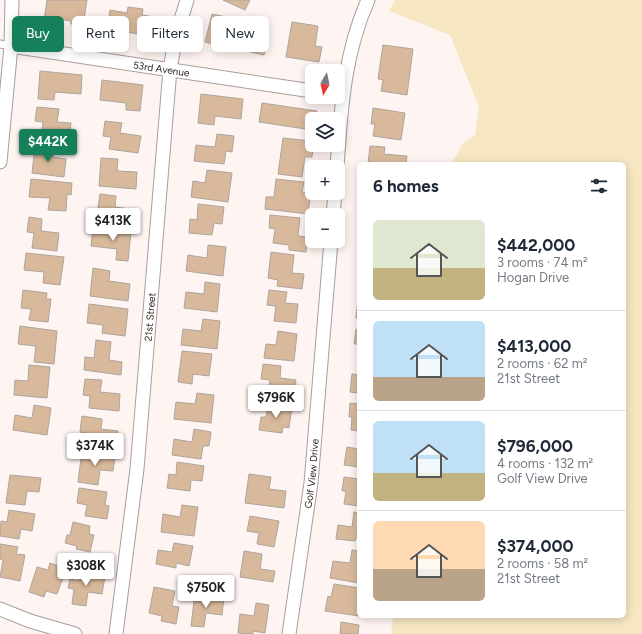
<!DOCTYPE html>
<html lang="en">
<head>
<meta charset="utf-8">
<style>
  body { margin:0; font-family:Figtree,sans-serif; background:#f6f6f7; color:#1f2937; height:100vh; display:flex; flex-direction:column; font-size:15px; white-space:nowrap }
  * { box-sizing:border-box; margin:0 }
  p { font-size:13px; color:#747a83 }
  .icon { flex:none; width:22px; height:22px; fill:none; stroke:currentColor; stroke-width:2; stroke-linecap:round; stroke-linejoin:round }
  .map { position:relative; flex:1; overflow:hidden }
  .panel { position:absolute; left:357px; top:162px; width:269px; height:456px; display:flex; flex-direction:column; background:#fff; border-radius:6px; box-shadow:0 2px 10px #0003 }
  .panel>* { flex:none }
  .banner { position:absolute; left:12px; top:16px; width:285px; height:36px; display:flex; gap:8px }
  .needle { width:26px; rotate:189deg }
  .buttons { position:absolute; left:305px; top:64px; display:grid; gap:8px }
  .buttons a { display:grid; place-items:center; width:40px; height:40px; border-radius:6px; background:#fff; box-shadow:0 2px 10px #0003; font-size:20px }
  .price { position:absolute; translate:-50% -34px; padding:0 9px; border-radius:4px; background:#fff; color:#222; font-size:13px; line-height:26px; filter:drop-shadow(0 1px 2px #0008) }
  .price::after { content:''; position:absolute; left:50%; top:24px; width:12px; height:9px; margin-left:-6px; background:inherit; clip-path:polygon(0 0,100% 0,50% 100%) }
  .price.selected { background:#16805b; color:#fff }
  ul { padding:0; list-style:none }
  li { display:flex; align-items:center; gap:12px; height:100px; padding:0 16px }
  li+li { border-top:1px solid #e0e1e3 }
  li span { display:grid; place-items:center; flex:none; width:112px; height:80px; border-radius:6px; color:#555 }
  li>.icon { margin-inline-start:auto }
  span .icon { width:48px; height:48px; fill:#fffc; stroke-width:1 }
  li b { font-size:17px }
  h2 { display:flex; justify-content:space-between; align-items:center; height:48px; padding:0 16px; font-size:17px }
  .chip { padding:0 14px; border-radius:6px; background:#fff; box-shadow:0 2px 10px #0003; font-size:14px; line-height:36px }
  .chip.selected { background:#16805b; color:#fff }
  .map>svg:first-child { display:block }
  .green { fill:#f6e7c2 }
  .building { fill:#d9b99c; stroke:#ada59d }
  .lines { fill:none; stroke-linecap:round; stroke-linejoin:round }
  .service-casing { stroke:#a99e9a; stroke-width:9 }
  .minor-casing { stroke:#a99e9a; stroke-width:15 }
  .service { stroke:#fff; stroke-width:7 }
  .minor { stroke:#fff; stroke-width:13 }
  .labels { text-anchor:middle; stroke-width:3; stroke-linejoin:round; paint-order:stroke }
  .street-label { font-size:10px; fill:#201c1a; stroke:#fff }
</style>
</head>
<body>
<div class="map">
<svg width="642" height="634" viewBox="0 0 642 634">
  <rect width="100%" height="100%" fill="#fef4f1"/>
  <path class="green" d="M395,0H642V634H391L393,616H624V164H451L463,143L475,135L479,107L450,35L389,11Z"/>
  <g class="building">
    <path d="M47,0H87L83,26L71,24V21L59,19L58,23L44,21Z"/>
    <path d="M223,0H250L245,10Z"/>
    <path d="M128,7L143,9L142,15L154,17L151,36L107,29L110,10L127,13Z"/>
    <path d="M212,14L226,17L224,26L268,35L264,55L205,42Z"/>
    <path d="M292,22L318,26L315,46L322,47L319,62L286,57Z"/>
    <path d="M383,45L413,49L407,95L381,91L383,80L378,79Z"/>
    <path d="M40,71L82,75L81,94L55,92L54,100L38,99Z"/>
    <path d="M102,80L143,85L140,111L126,110V103L100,100Z"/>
    <path d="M201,94L243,99L241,119L215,116L214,125L198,123Z"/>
    <path d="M262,103L317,111L316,119H312V130L259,122Z"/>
    <path d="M37,107L59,109L57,122L71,123L69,141L41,138L43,122L35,121Z"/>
    <path d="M373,108L405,113L401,140L373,136L375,124H371Z"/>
    <path d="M105,121L122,123L120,133L141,136L138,153L109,149L111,137L103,136Z"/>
    <path d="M217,134L234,136L232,152L226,151L224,164L194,161L196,145L215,147Z"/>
    <path d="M283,138L312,141V145H314L312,157H305L302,177L278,174Z"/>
    <path d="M370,146L385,147L384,154L407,156L406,164H368Z"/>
    <path d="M35,147L54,149L53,157L66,159L64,177L32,173Z"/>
    <path d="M101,158L118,159L117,171L137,172L136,189L99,186Z"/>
    <path d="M207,170L232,173L228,202L191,197L193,181L205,183Z"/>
    <path d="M31,179L72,183L71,195L67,194L66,211L48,210L50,198L29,197Z"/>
    <path d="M276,179L304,182L302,192L311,193L308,214L265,209L266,197H274Z"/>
    <path d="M100,194L116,196L115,207L136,210L134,227L96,222Z"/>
    <path d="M198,204L224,207L222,224L214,223L212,235L189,233L190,219L197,220Z"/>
    <path d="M270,215L300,218L298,236L308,237L306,252L289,250V245L273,243L275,229L269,228Z"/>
    <path d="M29,217L42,219L41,231L59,233L57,251L32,248L34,233L27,232Z"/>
    <path d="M93,228L131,232L128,261L116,260L117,249L91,246Z"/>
    <path d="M208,245L226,247L223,276L186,271L188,255L207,258Z"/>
    <path d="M271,252L294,255L292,273L304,274L302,289L277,286L278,280L268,278Z"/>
    <path d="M26,253L64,257L60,285L43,283L44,272L24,270Z"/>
    <path d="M93,268L110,271L109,281L130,284L128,301L90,296Z"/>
    <path d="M205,282L220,284L217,312L184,308L186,292L204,294Z"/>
    <path d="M23,290L47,293L46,299H51L48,322L29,320L31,309L21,308Z"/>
    <path d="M269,290L287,292L285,303L298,304L296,323L274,321L276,306L267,305Z"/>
    <path d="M358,300H359V318H356Z"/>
    <path d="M89,304L128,309L125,336L102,333L103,325L87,323Z"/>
    <path d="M203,319L220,321L217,349L181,345L183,329L201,331Z"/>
    <path d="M20,326L57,331L54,364L34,362L36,346L18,344Z"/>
    <path d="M356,329H359V344H354Z"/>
    <path d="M278,331L297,334L294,361L264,358L266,344L276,345Z"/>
    <path d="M96,340L111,342L109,360L122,362L121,375L84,370L85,357L94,358Z"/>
    <path d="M182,351L212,354L209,376L193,374L192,384L178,382Z"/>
    <path d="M263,364L281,366L280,378L296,380L294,398L268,395L270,380L261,379Z"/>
    <path d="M29,365L50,367L47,398L14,395L15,380L28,381Z"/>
    <path d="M352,374L359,375V393L350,392Z"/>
    <path d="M85,379L102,380L100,392L120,394L119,411L89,408L90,396L83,395Z"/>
    <path d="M197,393L214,395L211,423L174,419L176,402L195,404Z"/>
    <path d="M350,403L359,404V431L351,430L352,417H349Z"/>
    <path d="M268,404L292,407L289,428L283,427L282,433L259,430L261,417H266Z"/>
    <path d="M34,405L51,408L47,435L13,430L15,415L32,418Z"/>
    <path d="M82,416L102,419L101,429L118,431L116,448L86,445L87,433L80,432Z"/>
    <path d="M194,429L211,432L209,446H203L201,459L172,455L174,439L192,442Z"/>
    <path d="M347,447L359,449V467L344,465Z"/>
    <path d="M89,448L99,449V455L115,457L113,471L100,470L98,485L78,482L81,458L88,459Z"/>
    <path d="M177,462L204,466L202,481L191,480L190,491L167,488L169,474L176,475Z"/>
    <path d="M249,474L271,477L269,489L286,491L284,508L245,503Z"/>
    <path d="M10,475L41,478L39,492L27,491L25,505L6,503Z"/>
    <path d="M344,477L359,479V506L344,504L346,491H342Z"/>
    <path d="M79,488L107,492L105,505L109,506L107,519L85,516L87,505L77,503Z"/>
    <path d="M182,505L198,507L194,536L161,532L163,514L180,517Z"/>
    <path d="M9,510L35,514L32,531L21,529L19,539L0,536L1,521L7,522Z"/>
    <path d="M354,512L359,513V538H356L355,541L336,539L338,525L352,527Z"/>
    <path d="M250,516L279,521L274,547L257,544L259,533L247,531Z"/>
    <path d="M73,522L90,526L89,534L94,535L90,552L76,549L77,546L65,543L67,535H70Z"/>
    <path d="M174,543L193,546L189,566L176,563V568L156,564L158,550L172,552Z"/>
    <path d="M0,544L18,547L16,554L25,555L20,581L0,577L3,560L0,559Z"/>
    <path d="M352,550L359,551V583L330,578L333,561L350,563Z"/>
    <path d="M244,551L262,554L260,569L275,571L273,582L240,577Z"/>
    <path d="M50,563L66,569L57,594L46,591L44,597L29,592L37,567L48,570Z"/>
    <path d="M80,572L105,576L102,594L88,592L86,606L72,604L74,589L68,588L70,579L79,581Z"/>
    <path d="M334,584L359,588V616L325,611L328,596L331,597Z"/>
    <path d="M154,587L175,591L172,606L179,607L176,624L161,621L162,616L149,613Z"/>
    <path d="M200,594L224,597L222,615L206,613L204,627L191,626L194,601L199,602Z"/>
    <path d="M256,603L269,605L265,633L253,631V634L238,633L240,614L254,616Z"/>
    <path d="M341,622L359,625L358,634H340Z"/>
  </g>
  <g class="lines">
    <g class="service-casing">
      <path id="service" d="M0,44L11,46"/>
    </g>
    <g class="minor-casing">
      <g id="minor">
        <path id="s1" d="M11,46L312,91"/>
        <path d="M0,162L11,46L12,0"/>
        <path d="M337,167C341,109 344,54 368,0"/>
        <path d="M333,215L335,193"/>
        <path d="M0,609L30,621L75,634"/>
        <path id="s2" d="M116,634L137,469L170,69L176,36L187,0"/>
        <path id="s3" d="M289,634L311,483L331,241"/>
      </g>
    </g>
    <use href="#service" class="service"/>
    <use href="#minor" class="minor"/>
  </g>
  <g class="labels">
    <g class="street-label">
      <text dy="4" stroke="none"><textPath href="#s1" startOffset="152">53rd Avenue</textPath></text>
      <text dy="4" stroke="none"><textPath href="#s2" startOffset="319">21st Street</textPath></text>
      <text dy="4" stroke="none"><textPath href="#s3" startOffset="162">Golf View Drive</textPath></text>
    </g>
  </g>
</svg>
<div class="buttons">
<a><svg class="needle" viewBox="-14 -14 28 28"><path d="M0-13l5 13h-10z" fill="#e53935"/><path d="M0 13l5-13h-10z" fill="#747a83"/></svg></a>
<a><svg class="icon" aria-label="layers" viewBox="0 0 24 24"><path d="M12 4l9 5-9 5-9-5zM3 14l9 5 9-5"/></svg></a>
<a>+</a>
<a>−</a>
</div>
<b class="price selected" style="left:48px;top:163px">$442K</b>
<b class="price" style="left:113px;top:242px">$413K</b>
<b class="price" style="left:276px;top:419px">$796K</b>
<b class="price" style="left:95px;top:467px">$374K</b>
<b class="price" style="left:86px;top:587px">$308K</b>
<b class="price" style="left:206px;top:609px">$750K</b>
<div class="banner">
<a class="chip selected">Buy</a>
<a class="chip">Rent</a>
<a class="chip">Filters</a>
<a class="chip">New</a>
</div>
<section class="panel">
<h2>6 homes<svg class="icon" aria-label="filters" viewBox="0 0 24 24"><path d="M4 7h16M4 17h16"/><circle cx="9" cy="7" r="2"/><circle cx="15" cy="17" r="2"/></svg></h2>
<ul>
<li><span style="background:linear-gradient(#dfe7d0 60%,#c2b280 0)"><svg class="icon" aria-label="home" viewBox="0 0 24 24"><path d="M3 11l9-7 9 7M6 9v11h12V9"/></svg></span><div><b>$442,000</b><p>3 rooms · 74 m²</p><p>Hogan Drive</p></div></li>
<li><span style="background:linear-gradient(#bfe0f5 70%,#b9a48a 0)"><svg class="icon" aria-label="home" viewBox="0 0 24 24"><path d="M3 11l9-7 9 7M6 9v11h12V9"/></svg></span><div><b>$413,000</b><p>2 rooms · 62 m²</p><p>21st Street</p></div></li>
<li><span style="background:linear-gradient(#bfe0f5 65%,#c2b280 0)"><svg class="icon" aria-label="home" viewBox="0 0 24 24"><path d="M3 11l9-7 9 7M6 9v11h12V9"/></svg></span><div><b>$796,000</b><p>4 rooms · 132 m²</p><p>Golf View Drive</p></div></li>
<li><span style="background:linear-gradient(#ffd9b3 60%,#b9a48a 0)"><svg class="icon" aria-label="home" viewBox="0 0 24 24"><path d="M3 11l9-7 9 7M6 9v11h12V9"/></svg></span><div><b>$374,000</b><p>2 rooms · 58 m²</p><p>21st Street</p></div></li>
</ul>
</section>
</div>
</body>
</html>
